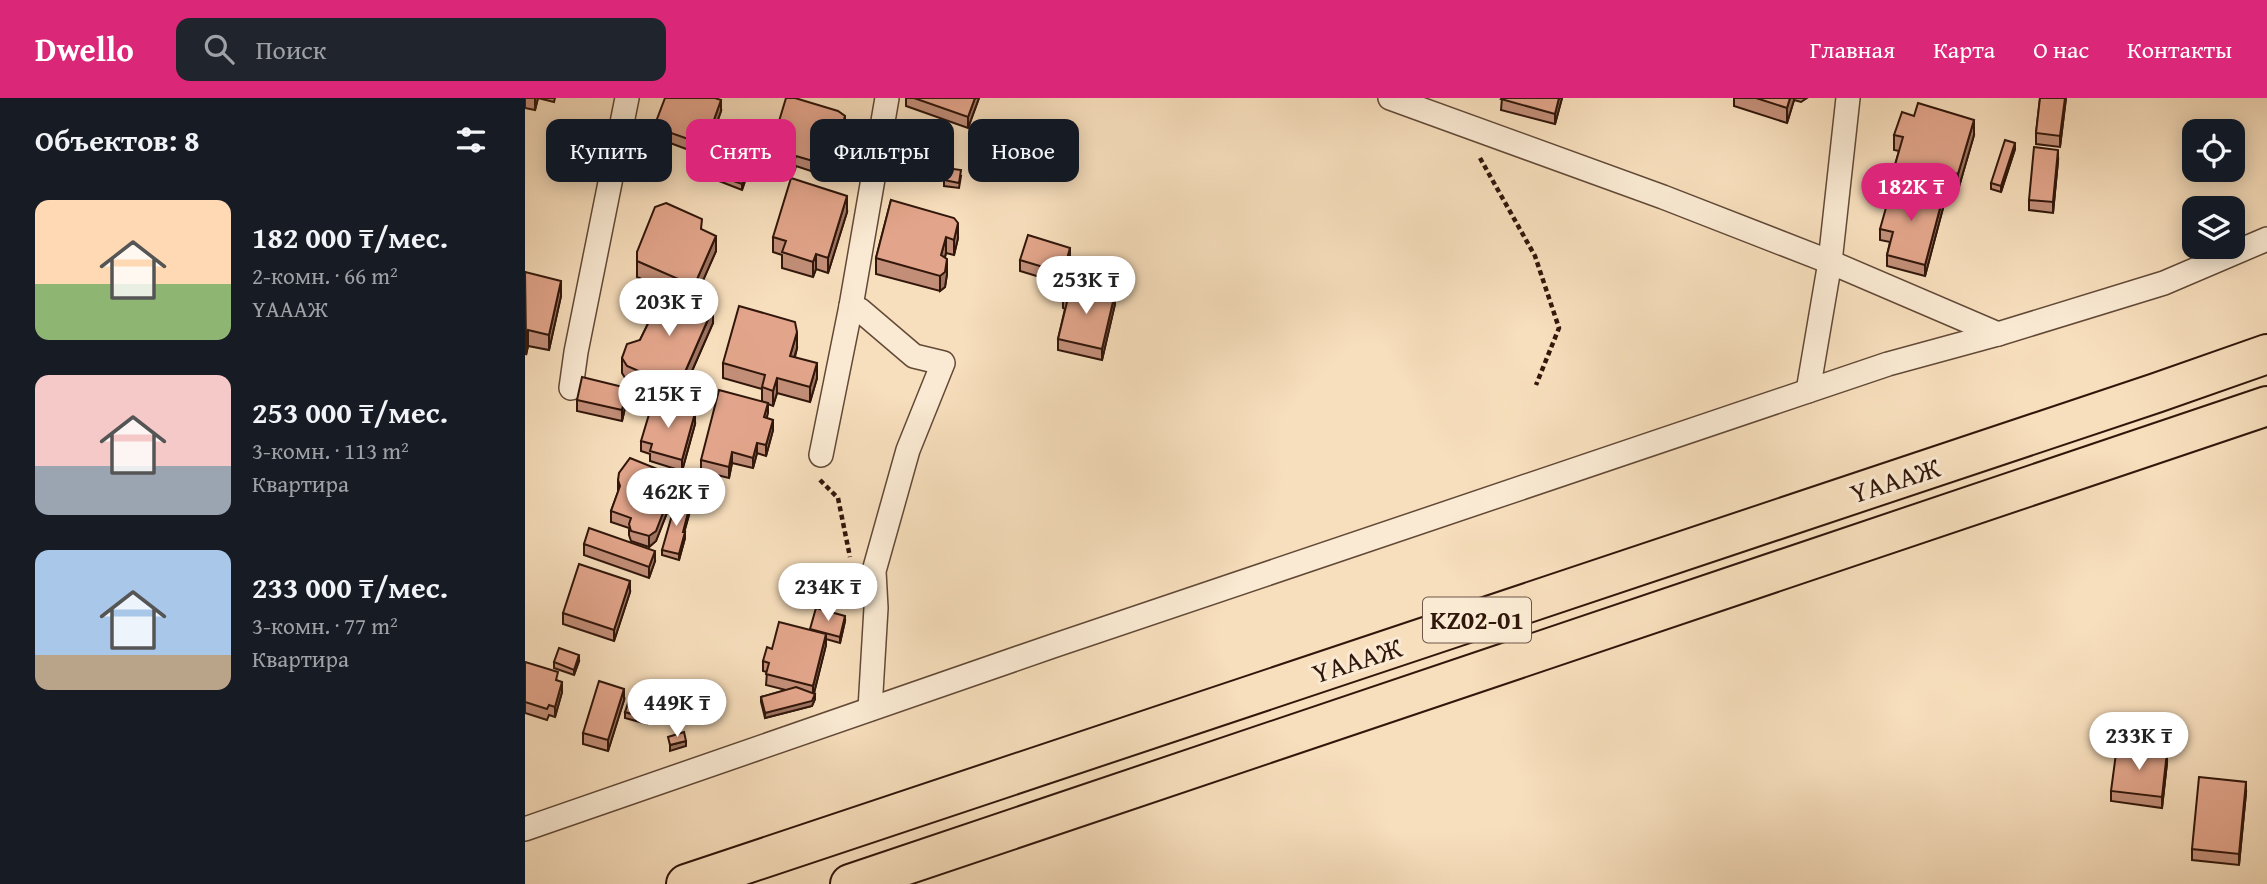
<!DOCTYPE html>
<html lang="ru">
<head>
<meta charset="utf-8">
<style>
  body { margin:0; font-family:"Gentium Book Plus",serif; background:#20242c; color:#f1f3f6; height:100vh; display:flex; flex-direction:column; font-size:26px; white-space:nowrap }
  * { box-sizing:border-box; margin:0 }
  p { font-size:23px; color:#9ea1a6 }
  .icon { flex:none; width:38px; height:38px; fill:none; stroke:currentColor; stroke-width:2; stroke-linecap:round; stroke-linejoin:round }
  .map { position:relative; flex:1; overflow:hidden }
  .drawer { display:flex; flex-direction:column; background:#171b24; width:525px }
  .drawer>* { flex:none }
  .top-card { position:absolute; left:21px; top:21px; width:665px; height:63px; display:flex; gap:14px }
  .controls { position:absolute; left:1657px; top:21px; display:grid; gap:14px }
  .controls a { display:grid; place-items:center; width:63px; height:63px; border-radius:14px; background:#171b24; box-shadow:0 4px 18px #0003; font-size:35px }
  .price { position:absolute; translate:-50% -60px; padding:0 16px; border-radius:24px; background:#fff; color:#222; font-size:23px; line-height:46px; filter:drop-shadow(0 2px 4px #0008) }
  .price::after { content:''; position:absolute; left:50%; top:42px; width:21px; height:16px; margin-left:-10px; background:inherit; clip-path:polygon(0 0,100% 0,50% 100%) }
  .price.active { background:#db2777; color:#fff }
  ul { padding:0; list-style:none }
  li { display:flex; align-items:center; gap:21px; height:175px; padding:0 35px }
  li span { display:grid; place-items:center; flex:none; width:196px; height:140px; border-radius:14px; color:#555 }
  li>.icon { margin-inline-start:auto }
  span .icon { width:84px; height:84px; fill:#fffc; stroke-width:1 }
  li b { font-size:30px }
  h2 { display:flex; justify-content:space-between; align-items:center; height:84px; padding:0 35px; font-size:30px }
  .pill { padding:0 24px; border-radius:14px; background:#171b24; box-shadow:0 4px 18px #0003; font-size:24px; line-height:63px }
  .pill.active { background:#db2777; color:#fff }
  header { display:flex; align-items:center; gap:42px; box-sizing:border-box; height:98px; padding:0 35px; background:#db2777; color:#fff }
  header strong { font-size:33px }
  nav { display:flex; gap:38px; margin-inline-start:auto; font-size:24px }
  .search { width:490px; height:63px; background:#20242c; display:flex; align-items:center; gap:18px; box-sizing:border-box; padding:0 24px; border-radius:14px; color:#9ea1a6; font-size:26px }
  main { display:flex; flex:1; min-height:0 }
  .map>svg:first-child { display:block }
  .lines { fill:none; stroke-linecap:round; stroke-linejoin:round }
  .minor-casing { stroke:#624937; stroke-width:26 }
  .trunk-casing { stroke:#31170b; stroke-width:42 }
  .path { stroke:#31170b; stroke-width:4.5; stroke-dasharray:5 3.5; stroke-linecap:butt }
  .minor { stroke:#faead3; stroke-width:23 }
  .trunk { stroke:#f7debc; stroke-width:38 }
  .wall { fill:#c28e78; stroke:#31170b; stroke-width:2 }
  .shaded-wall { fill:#9e7461; stroke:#31170b; stroke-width:2 }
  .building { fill:#e2a58b; stroke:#31170b; stroke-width:2 }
  .labels { text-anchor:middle; stroke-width:6; stroke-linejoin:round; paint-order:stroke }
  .shield { fill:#faead3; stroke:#6d5647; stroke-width:2 }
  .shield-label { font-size:26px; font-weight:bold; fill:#31170b }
  .street-label { font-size:28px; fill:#31170b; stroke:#faead3 }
</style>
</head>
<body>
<header>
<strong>Dwello</strong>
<div class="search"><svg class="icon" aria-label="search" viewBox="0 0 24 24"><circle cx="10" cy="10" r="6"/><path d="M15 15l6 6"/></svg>Поиск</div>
<nav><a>Главная</a><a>Карта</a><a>О нас</a><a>Контакты</a></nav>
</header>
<main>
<section class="drawer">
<h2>Объектов: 8<svg class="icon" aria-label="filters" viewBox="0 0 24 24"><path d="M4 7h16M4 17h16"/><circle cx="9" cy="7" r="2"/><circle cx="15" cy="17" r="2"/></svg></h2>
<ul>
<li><span style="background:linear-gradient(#ffd9b3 60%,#8fb573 0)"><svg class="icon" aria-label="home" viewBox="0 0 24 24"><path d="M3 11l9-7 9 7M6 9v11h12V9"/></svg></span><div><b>182 000 ₸/мес.</b><p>2-комн. · 66 m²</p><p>ҮАААЖ</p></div></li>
<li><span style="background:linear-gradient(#f6c9c9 65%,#9aa5b1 0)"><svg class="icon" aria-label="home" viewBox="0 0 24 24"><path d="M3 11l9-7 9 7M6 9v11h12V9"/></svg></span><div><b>253 000 ₸/мес.</b><p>3-комн. · 113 m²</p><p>Квартира</p></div></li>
<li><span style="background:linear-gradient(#a9c7e8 75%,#b9a48a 0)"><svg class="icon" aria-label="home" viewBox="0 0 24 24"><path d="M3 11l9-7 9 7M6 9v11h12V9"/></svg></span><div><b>233 000 ₸/мес.</b><p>3-комн. · 77 m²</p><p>Квартира</p></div></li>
</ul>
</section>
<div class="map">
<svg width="1742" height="786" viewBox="0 0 1742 786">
  <rect width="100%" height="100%" fill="#f7debc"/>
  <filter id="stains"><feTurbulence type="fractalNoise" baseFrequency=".00286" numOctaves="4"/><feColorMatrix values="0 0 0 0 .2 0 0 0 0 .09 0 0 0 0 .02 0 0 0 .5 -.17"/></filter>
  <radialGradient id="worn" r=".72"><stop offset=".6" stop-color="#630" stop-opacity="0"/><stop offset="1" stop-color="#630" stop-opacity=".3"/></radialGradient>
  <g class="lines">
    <g class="minor-casing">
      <g id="minor">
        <path d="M865,0L1138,99L1305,164L1323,0"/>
        <path d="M326,208L335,212L389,258L418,265L383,352L349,473L351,510L345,611"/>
        <path d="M46,290L51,254L102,0"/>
        <path d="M1283,293L1305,164L1473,236"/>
        <path d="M296,357L326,208L362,0"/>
        <path d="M0,731L528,548L1363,266L1473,236L1639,185L1742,141"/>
      </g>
    </g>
    <g class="trunk-casing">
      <g id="trunk">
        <path d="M161,786L1631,295L1742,256"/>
        <path d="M325,786L1742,308"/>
      </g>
    </g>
    <g class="path">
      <path d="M955,60L1010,158L1034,230L1011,287"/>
      <path d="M295,382L313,400L325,459"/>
    </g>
    <use href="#minor" class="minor"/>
    <use href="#trunk" class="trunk"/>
  </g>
  <g class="wall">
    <path d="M0,0H30L29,4L13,0L10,12L0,10Z"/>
    <path d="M381,0H454L443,30L381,8Z"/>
    <path d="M977,0H1037L1030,26L976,12Z"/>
    <path d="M1209,0H1282L1276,4L1269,2L1262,25L1209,8Z"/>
    <path d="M1515,0H1541L1535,49L1511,46V35Z"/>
    <path d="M196,13L180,58L129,39V29Z"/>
    <path d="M320,29L306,74L298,77L271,68L270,72L245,64V53Z"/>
    <path d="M400,34L394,61L371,56V51Z"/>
    <path d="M1369,37H1449L1433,92L1429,91L1426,100L1370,82V67L1374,53L1369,52Z"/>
    <path d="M1490,51L1476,94L1466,91V85Z"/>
    <path d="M1533,63L1528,115L1504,112V102Z"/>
    <path d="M194,78L221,80L217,92L194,83Z"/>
    <path d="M436,78L434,90L419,88V82Z"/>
    <path d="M366,102L433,140L429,157L421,155L420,159L422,176L420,189L415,193L351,176V160Z"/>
    <path d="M1418,110L1400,178L1362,168V157L1365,144L1355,142V131Z"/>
    <path d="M322,114L303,175L291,171L288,179L257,170V157L248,154V139Z"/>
    <path d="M177,132L191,153L169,202L188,225L153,305L102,283L97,275V260L115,242L140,191L112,179V154Z"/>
    <path d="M545,161L538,186L495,173V162Z"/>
    <path d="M0,174L36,198L24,252L3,248L1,257Z"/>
    <path d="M547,190L590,206L577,262L533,252V241L540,211L538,210V199Z"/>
    <path d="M272,250L270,259L292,280L285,304L252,295L248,308L243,306L241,320L248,332L241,358L232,355L228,370L207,365L204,380L176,373V362L237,303V291L198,280V265Z"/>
    <path d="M102,301L97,323L52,313V302Z"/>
    <path d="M170,326L157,373L125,363V356L116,353V343Z"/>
    <path d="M93,382L152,389L131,443L124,449L106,443L104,437V430L86,424V413L93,394Z"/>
    <path d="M165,413L159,434L160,440L154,462L137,457V452Z"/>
    <path d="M59,446L130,463L124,480L59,457Z"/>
    <path d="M105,494L89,543L38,526V515Z"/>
    <path d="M320,523L315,545L301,541V547L289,595L290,601L287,608L240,620L236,604V599L261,592L241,587L242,574L238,573V563L247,551L285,532Z"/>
    <path d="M54,563L49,577L29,570V564Z"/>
    <path d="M0,564L33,583L37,594L30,619L24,617L22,622L0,615Z"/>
    <path d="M99,602L83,653L58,646V635Z"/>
    <path d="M127,608L122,626L100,620V614Z"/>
    <path d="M1642,665L1637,710L1586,703V693Z"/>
    <path d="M1721,695L1714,767L1667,762V751Z"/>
  </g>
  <g class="shaded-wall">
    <path d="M10,0H13L10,12Z"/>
    <path d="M450,0H454L443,30V19Z"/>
    <path d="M1034,0H1037L1030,26V16Z"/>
    <path d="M1265,0H1269V2L1262,25V10Z"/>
    <path d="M1540,0H1541L1535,49V38Z"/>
    <path d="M196,2V13L180,58V47Z"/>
    <path d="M320,18V29L306,74L298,77V66Z"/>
    <path d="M1449,22V37L1433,92V76Z"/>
    <path d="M400,28V34L394,61V55Z"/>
    <path d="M1490,45V51L1476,94V88Z"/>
    <path d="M1533,52V63L1528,115V104Z"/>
    <path d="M221,74V80L217,92V86Z"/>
    <path d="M1429,75V91L1426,100V85Z"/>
    <path d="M322,98V114L303,175V160Z"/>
    <path d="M1418,99V110L1400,178V167Z"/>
    <path d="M433,125V140L429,157V142Z"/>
    <path d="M191,138V153L169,203V188Z"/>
    <path d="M421,139V155L416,172V157Z"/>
    <path d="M545,150V161L538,186V175Z"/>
    <path d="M291,156V171L288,179V164Z"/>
    <path d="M422,161V176L420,189L415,193V178Z"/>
    <path d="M36,183V198L24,252V237Z"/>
    <path d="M590,195V206L577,262V251Z"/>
    <path d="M188,210V225L153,305V290Z"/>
    <path d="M3,232V248L1,257V242Z"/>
    <path d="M272,234V250L265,273V258Z"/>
    <path d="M292,265V280L285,304V289Z"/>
    <path d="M252,280V295L248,308V293Z"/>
    <path d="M102,290V301L97,323V312Z"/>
    <path d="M243,305V315L239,330V319Z"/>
    <path d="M170,315V326L157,373V362Z"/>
    <path d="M248,322V332L241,358V347Z"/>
    <path d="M232,345V355L228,370V360Z"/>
    <path d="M207,354V365L204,380V369Z"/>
    <path d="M152,379V389L131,443L124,449V438Z"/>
    <path d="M165,407V413L158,439V434Z"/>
    <path d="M160,434V440L154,462V456Z"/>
    <path d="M130,453V463L124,480V469Z"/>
    <path d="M105,483V494L89,543V532Z"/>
    <path d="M320,518V523L315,545V539Z"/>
    <path d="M301,536V547L288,599V588Z"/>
    <path d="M54,557V563L49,577V572Z"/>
    <path d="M37,584V594L30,619V609Z"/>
    <path d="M99,591V602L83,653V642Z"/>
    <path d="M290,596V601L287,608L240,620V615Z"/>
    <path d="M127,603V608L122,626V621Z"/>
    <path d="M161,643V648L145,653V647Z"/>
    <path d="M1642,654V665L1637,710V699Z"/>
    <path d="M1721,684V695L1714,767V756Z"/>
  </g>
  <g class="building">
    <path d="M140,0H190L196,2L180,47L129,29Z"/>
    <path d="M261,0H270L313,13L320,18L306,64L298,66L271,58L270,61L245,53Z"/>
    <path d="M389,0H450L443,19Z"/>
    <path d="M977,0H1034L1030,16L976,1Z"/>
    <path d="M1231,0H1265L1262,10Z"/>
    <path d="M1515,0H1540L1535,38L1511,35Z"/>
    <path d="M1393,5L1449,22L1433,76L1429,75L1426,85L1370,67L1378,39L1369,37L1377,14L1389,18Z"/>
    <path d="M377,23L400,28L394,55L371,51Z"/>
    <path d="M1480,42L1490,45L1476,88L1466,85Z"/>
    <path d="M1509,49L1533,52L1528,104L1504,102Z"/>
    <path d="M199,66L221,74L217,86L194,78Z"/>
    <path d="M421,70L436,72L434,85L419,82Z"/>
    <path d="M266,80L322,98L303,160L291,156L288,164L257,154L261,143L248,139Z"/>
    <path d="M1368,85L1418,99L1400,167L1362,157L1368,134L1355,131Z"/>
    <path d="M366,102L429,120L433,125L429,142L421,139L416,157L422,161L420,174L415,178L351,160Z"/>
    <path d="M141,105L177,121L176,131L191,138L169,188L112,163V154L130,109Z"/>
    <path d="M503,137L545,150L538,175L495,162Z"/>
    <path d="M0,174L36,183L24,237L3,232L1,242Z"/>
    <path d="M548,185L590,195L577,251L533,241L543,200L538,199L540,189L547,190Z"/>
    <path d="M141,189L188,210L153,290L102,268L97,260L102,246L115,242Z"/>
    <path d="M214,208L270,224L272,234L265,258L292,265L285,289L252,280L248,293L237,289L240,277L198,265Z"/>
    <path d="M57,279L102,290L97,312L52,302Z"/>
    <path d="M194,292L243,305L239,319L248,322L241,347L232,345L228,360L207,354L204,369L176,362Z"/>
    <path d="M128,303L170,315L157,362L125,353L127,346L116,343Z"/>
    <path d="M105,360L152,379L131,433L124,438L106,433L104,426L106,420L86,413L95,388L93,382L94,375Z"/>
    <path d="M151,403L165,407L158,434H160L154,456L137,452Z"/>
    <path d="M64,430L130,453L124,469L59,446Z"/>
    <path d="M54,466L105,483L89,532L38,515Z"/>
    <path d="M291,510L320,518L315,539L285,531Z"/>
    <path d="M254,524L301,536L288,588L241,576L244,565L238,563L242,549L247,551Z"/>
    <path d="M34,550L54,557L49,572L29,564Z"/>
    <path d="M0,564L33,574L31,582L37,584L30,609L24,607L22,611L0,604Z"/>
    <path d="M74,583L99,591L83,642L58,635Z"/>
    <path d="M271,589L290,596L287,603L240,615L236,599Z"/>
    <path d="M106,596L127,603L122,621L100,614Z"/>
    <path d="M159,634L161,643L145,647L143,639Z"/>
    <path d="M1592,648L1642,654L1637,699L1586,693Z"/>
    <path d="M1674,679L1721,684L1714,756L1667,751Z"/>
  </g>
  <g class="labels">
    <rect class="shield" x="898" y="499.5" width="108" height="45" rx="5"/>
    <g class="shield-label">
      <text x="952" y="531">KZ02-01</text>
    </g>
    <g class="street-label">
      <text transform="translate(1370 382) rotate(-18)" y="10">ҮАААЖ</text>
      <text transform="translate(832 562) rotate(-18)" y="10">ҮАААЖ</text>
    </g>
  </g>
  <rect width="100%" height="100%" filter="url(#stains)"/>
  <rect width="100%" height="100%" fill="url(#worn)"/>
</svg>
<div class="controls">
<a><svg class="icon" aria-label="locate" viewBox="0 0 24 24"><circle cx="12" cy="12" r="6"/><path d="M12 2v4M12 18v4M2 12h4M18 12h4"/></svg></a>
<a><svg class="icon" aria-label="layers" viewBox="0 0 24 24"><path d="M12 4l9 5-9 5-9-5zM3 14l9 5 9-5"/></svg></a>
</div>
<b class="price active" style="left:1386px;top:125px">182K ₸</b>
<b class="price" style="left:561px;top:218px">253K ₸</b>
<b class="price" style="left:144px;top:240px">203K ₸</b>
<b class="price" style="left:143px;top:332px">215K ₸</b>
<b class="price" style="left:151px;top:430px">462K ₸</b>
<b class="price" style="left:303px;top:525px">234K ₸</b>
<b class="price" style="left:152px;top:641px">449K ₸</b>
<b class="price" style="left:1614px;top:674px">233K ₸</b>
<div class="top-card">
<a class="pill">Купить</a>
<a class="pill active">Снять</a>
<a class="pill">Фильтры</a>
<a class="pill">Новое</a>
</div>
</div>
</main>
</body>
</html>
